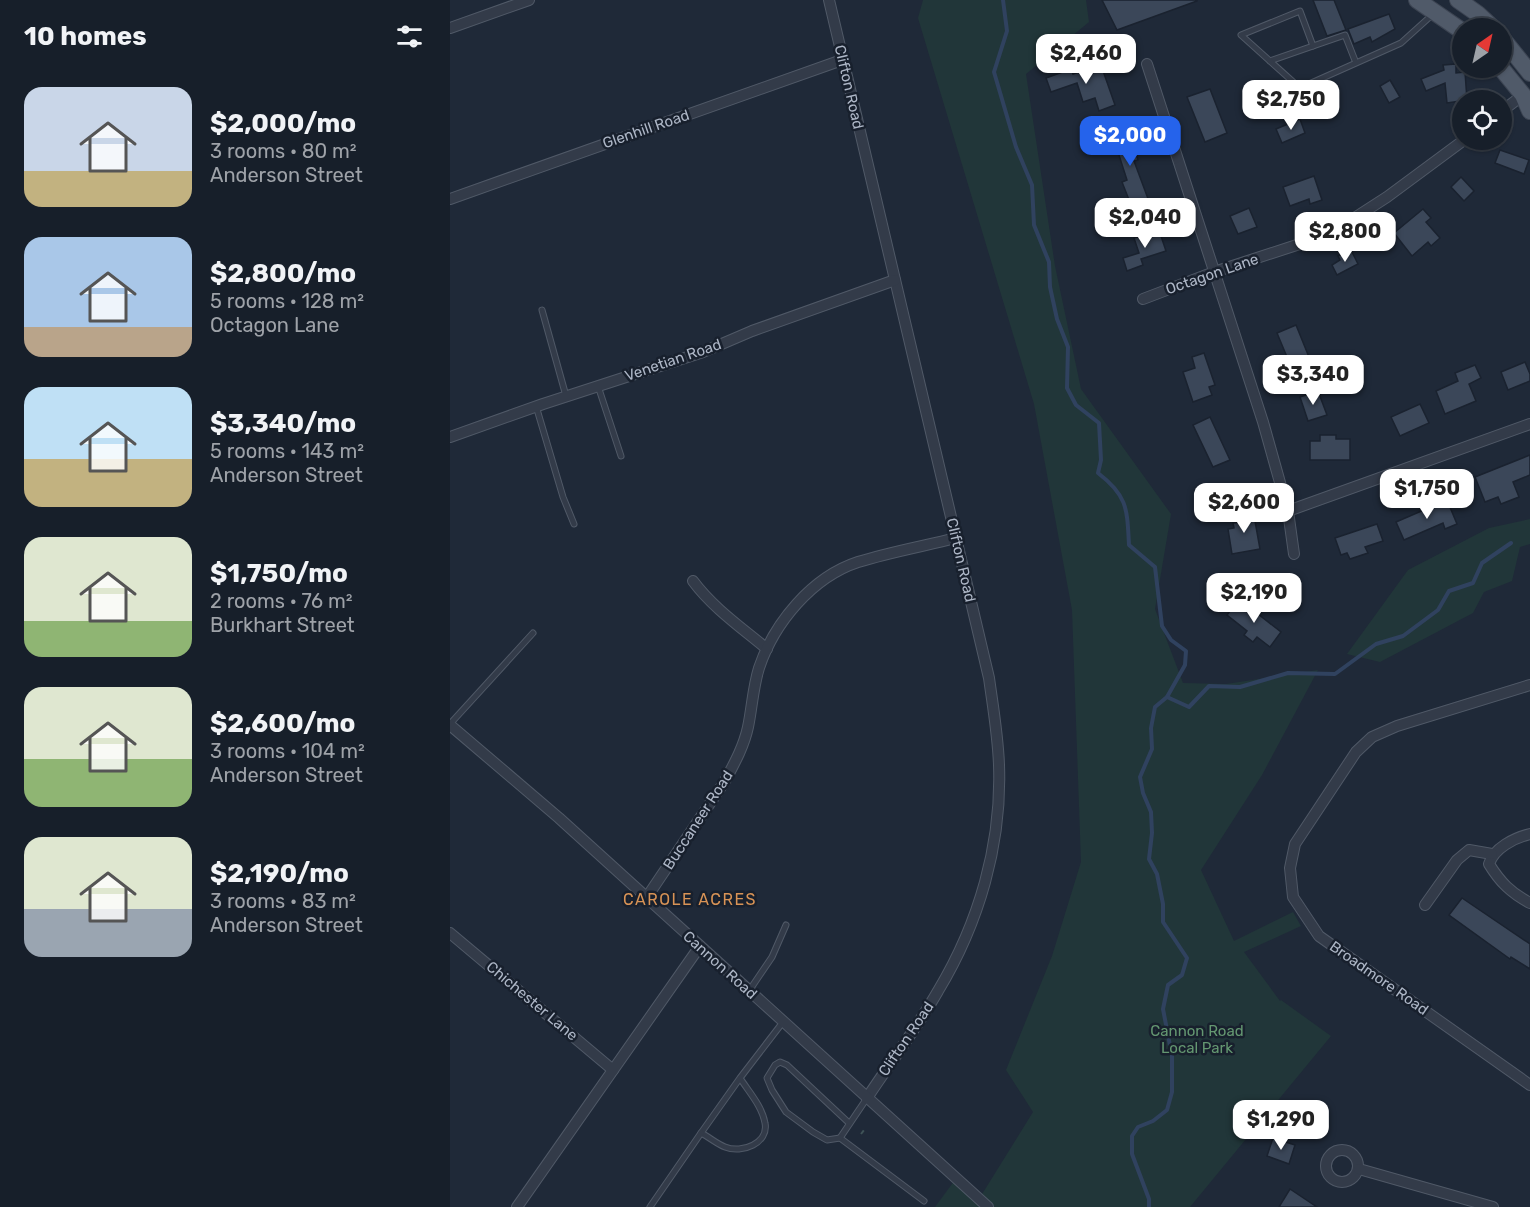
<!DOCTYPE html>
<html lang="en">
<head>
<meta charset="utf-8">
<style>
  body { margin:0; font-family:Rubik,sans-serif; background:#242c36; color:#f1f3f6; height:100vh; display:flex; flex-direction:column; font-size:22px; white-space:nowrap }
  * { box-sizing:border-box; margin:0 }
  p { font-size:20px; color:#9ea2a8 }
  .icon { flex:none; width:33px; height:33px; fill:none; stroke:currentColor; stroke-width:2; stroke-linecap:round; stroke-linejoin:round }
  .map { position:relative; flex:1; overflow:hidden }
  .panel { display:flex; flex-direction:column; background:#171f2a; width:450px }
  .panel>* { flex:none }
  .needle { width:39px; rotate:34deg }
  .buttons { position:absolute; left:1002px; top:18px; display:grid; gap:12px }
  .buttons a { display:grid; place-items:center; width:60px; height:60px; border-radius:50%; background:#171f2a; box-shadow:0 2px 4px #0004,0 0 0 2px #363d47; font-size:30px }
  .price { position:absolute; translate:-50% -51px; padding:0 14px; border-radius:12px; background:#fff; color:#222; font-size:20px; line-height:39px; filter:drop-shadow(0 2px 3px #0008) }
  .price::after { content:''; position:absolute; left:50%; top:36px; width:18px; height:14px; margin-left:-9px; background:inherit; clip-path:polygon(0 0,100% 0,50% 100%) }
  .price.current { background:#2563eb; color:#fff }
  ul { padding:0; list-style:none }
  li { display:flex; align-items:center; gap:18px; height:150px; padding:0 24px }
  li span { display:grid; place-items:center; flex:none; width:168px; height:120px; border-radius:18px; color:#555 }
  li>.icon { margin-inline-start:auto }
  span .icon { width:72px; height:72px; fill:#fffc; stroke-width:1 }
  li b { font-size:26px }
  h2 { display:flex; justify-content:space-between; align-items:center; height:72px; padding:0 24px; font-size:26px }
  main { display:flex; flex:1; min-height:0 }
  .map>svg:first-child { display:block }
  .green { fill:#213639 }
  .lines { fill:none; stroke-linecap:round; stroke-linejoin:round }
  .stream { stroke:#30425f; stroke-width:4 }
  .building { fill:#3b4759; stroke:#1a222f; stroke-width:1.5 }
  .service-casing { stroke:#505967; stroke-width:7 }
  .minor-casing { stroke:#505967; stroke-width:12 }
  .primary-casing { stroke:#3c4452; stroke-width:18 }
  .path { stroke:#3f5357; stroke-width:2; stroke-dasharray:4.5 4.5; stroke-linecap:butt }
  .service { stroke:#333b49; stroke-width:5 }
  .minor { stroke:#333b49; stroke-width:10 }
  .primary { stroke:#505a69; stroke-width:16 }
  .labels { text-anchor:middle; stroke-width:5; stroke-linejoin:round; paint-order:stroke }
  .street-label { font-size:15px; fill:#adb6c6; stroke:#18202d }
  .park-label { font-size:15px; fill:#649771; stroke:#18202d }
  .neighbourhood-label { font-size:16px; letter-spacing:1.5px; fill:#d89356; stroke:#18202d }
</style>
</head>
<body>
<main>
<section class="panel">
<h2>10 homes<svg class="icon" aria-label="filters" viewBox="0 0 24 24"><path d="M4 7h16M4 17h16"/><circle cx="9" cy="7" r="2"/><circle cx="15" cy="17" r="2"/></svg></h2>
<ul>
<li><span style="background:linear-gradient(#c9d6e8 70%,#c2b280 0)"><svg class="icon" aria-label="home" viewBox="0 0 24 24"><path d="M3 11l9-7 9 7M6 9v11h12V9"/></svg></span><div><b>$2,000/mo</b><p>3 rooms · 80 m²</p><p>Anderson Street</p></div></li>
<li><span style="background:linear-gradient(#a9c7e8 75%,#b9a48a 0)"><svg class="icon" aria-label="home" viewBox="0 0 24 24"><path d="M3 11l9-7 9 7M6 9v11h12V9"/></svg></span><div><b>$2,800/mo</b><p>5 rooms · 128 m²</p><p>Octagon Lane</p></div></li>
<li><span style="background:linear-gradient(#bfe0f5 60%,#c2b280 0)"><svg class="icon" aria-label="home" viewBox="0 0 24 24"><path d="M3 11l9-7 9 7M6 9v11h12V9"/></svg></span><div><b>$3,340/mo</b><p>5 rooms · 143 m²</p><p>Anderson Street</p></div></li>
<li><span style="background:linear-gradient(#dfe7d0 70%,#8fb573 0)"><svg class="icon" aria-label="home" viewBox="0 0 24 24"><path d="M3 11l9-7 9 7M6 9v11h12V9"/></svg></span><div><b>$1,750/mo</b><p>2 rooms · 76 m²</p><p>Burkhart Street</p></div></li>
<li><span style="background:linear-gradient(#dfe7d0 60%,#8fb573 0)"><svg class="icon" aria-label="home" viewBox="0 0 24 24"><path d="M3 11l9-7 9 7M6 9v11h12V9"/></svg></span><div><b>$2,600/mo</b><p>3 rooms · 104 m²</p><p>Anderson Street</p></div></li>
<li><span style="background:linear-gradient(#dfe7d0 60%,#9aa5b1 0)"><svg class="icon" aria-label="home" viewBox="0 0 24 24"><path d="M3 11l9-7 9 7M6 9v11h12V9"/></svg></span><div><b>$2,190/mo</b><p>3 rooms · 83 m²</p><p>Anderson Street</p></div></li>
</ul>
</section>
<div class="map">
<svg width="1080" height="1207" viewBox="0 0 1080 1207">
  <rect width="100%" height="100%" fill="#1f2938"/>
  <g class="green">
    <path d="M473,0H636L639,22L576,74L605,266L631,389L721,514L705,609L733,683L776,684L868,670L812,775L751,870L784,941L843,912L851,926L794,952L830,1001L831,1000L881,1036L740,1207H538L529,1199L583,1112L556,1070L602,956L631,862L622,610L584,404L468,18Z"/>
    <path d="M1080,519V544L1070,547L1062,581L1034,592L1023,613L930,662L897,654L958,570L1039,528Z"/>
    <path d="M505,1180L535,1207H485Z"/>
  </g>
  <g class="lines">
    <g class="stream">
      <path d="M553,0L557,31L544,72L566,147L582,185L584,225L599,262L600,287L607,319L618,347L617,388L626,405L649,423L651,460L648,473C678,496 677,509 679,545L705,567L712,626L721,640L736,651L735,665L717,697L705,707L701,728L702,749L690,777L693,793L701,812L702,833L699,859L707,874L713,904V922L737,958L732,975L718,985L713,1009L722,1056V1092L717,1110L703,1121L688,1127L682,1136V1154L699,1199V1207"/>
      <path d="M717,697L739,707L759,686L790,687L838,673L885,674L926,644L953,636L988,610L999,591L1023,583L1032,563L1061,543"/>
    </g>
  </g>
  <g class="building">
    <path d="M652,0H747V1L667,30Z"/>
    <path d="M863,0H884L896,30L877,36Z"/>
    <path d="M939,14L945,29L922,42L920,37L904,44L898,29Z"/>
    <path d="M1006,64V73L1015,72L1017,100L997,103L995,83L976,91L971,79L994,70L993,65Z"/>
    <path d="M651,65L665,105L649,111L645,98L633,102L627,83L601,92L596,78L621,69L623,74Z"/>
    <path d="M940,80L950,97L939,103L930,86Z"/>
    <path d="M760,89L777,133L755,142L737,97Z"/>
    <path d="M850,119L855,133L832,143L826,129Z"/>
    <path d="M675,122L688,160L684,161L700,204L683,210L672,182L677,180L660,127Z"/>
    <path d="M1050,150L1079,160L1074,174L1045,163Z"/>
    <path d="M864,176L872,200L860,204L859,199L840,206L833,187Z"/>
    <path d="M1011,177L1024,191L1014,201L1001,187Z"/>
    <path d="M799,208L807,227L788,234L780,216Z"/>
    <path d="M973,209L981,218L976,222L990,238L981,246L978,242L962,256L944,233Z"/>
    <path d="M709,230L716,251L691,259L693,265L677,271L673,258L689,253L684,238Z"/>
    <path d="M901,250L908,264L887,275L882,265L890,260L888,256Z"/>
    <path d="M846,325L861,362L842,369L827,333Z"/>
    <path d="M754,353L765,385L759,387L762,395L743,402L733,372L745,368L742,357Z"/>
    <path d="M1075,362L1080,374V381L1058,390L1051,372Z"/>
    <path d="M1025,365L1031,378L1019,384L1026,401L995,414L986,391L1008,381L1005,373Z"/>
    <path d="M868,391L877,415L858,421L850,397Z"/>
    <path d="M970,404L979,423L950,436L941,417Z"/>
    <path d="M760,417L780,460L763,467L743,425Z"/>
    <path d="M870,435H886V439H900V460H860V441H870Z"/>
    <path d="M1080,455V475L1063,482L1069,497L1051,504L1048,497L1035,502L1025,477Z"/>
    <path d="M997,500L1007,524L995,529L993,523L954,540L946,522Z"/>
    <path d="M803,510L810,549L782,554L778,529L784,528L783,523L791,522L789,512Z"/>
    <path d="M927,524L933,541L915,547L918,553L900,559L897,553L891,555L885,538Z"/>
    <path d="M789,599L831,632L820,647L807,637L803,642L794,635L797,631L777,615Z"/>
    <path d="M1012,898L1080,944V969L1061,957L1060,959L999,915Z"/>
    <path d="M823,1138L845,1145L839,1164L817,1156Z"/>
    <path d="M840,1189L867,1207H829Z"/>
  </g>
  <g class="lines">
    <g class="service-casing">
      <g id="service">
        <path d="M820,61L863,46"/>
        <path d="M906,63L895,35L863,46L850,11L791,35L850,88L951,43L982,15"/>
        <path d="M92,310L116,396"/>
        <path d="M148,386L171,456"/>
        <path d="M86,406L113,497L124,524"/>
        <path d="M0,724L83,633"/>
        <path d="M299,991L322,957L336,925"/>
        <path d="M290,1078L251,1133C259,1137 267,1144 275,1147C292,1154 319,1143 315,1123C312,1106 299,1092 290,1078L333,1022"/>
        <path d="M417,1098L390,1138L474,1201"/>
        <path d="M390,1138L377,1140L363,1132L336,1112L322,1090L317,1078L325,1065L330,1062L337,1065L399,1123"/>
        <path d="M200,1207L251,1133"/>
      </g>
    </g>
    <g class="minor-casing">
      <g id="minor">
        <path d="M379,0L539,678C543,707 548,736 549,765C552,844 529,923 488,991C467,1028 440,1063 417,1098"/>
        <path d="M0,28L79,0"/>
        <path d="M697,64L813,422L838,511L844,554"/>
        <path d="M1052,111L1073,95"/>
        <path d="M0,199L392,60"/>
        <path d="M693,299L764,272L862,240L906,217L937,197L1014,140"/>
        <path d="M0,437L93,404L253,352L302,331L445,280"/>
        <path d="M838,511L1080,424"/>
        <path d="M243,581C263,608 292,628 317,649"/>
        <path d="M1080,685L947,726L922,737L906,752L845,844L840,868L843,897L869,936L1080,1085"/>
        <path d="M0,725L109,818L538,1207"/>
        <path d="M1080,834C1064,838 1044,848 1039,864C1050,882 1061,893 1080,903"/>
        <path d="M197,897L275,781C284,764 294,746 298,727C302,708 303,687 309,668C324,623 362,577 408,562C440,552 474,546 506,538"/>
        <path d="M975,905L1007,860L1019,850L1042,854"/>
        <path d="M0,933L163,1070"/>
        <circle cx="892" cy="1166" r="16"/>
        <path d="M909,1169L1043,1207"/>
        <path d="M67,1207L250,946"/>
      </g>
    </g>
    <g class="primary-casing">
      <g id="primary">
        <path d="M967,0L1012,31"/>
        <path d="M1008,0L1028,14L1043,28"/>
        <path d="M1052,38L1080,73"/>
        <path d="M1051,68L1073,95L1080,111"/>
      </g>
    </g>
    <path class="path" d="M411,1134L415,1129"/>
    <use href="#service" class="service"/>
    <use href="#minor" class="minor"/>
    <use href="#primary" class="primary"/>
  </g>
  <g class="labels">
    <g class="street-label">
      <text transform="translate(399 87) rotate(77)" y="5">Clifton Road</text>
      <text transform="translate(196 129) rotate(-19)" y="5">Glenhill Road</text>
      <text transform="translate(762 274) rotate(-19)" y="5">Octagon Lane</text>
      <text transform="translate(223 360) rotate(-19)" y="5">Venetian Road</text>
      <text transform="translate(511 560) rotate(77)" y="5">Clifton Road</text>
      <text transform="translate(248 820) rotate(-57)" y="5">Buccaneer Road</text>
      <text transform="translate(270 965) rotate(42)" y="5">Cannon Road</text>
      <text transform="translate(929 978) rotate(35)" y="5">Broadmore Road</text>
      <text transform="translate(82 1001) rotate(40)" y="5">Chichester Lane</text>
      <text transform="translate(456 1039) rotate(-56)" y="5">Clifton Road</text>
    </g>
    <g class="park-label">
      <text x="747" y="1036">Cannon Road<tspan x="747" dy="17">Local Park</tspan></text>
    </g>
    <g class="neighbourhood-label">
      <text x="240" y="905">CAROLE ACRES</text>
    </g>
  </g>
</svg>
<div class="buttons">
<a><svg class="needle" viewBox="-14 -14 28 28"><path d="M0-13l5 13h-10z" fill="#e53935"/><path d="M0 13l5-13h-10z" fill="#9ea2a8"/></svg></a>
<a><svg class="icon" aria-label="locate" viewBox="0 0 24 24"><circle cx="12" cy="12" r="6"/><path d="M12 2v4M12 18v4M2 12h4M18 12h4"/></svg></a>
</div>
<b class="price" style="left:636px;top:85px">$2,460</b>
<b class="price" style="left:841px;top:131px">$2,750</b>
<b class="price current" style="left:680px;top:167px">$2,000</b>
<b class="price" style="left:695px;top:249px">$2,040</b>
<b class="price" style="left:895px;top:263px">$2,800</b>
<b class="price" style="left:863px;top:406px">$3,340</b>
<b class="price" style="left:977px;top:520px">$1,750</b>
<b class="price" style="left:794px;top:534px">$2,600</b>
<b class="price" style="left:804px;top:624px">$2,190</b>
<b class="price" style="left:831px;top:1151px">$1,290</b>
</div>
</main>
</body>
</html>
